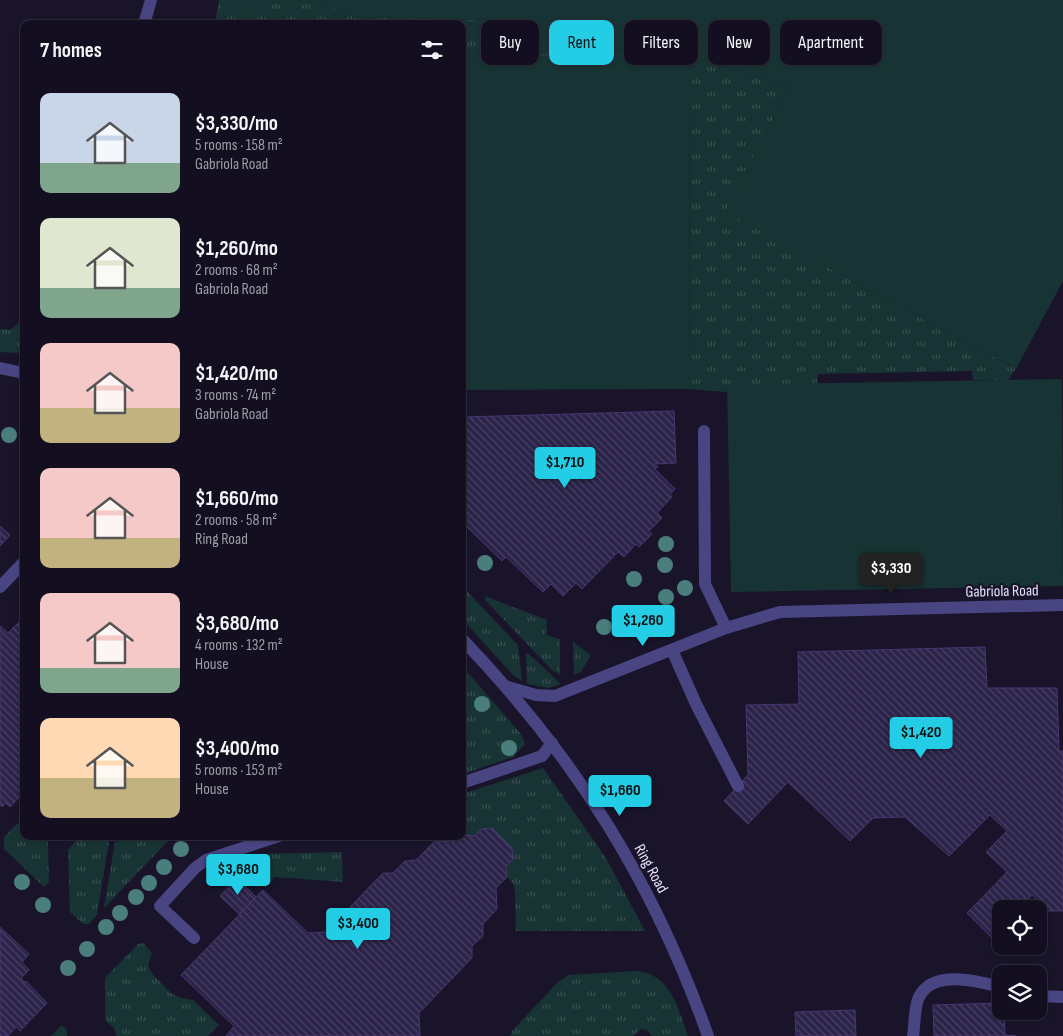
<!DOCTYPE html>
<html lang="en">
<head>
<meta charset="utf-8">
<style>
  body { margin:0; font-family:"Sofia Sans Condensed",sans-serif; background:#201d2d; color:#f1f3f6; height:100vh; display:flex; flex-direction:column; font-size:19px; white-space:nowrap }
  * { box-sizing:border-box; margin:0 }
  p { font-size:16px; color:#9d9ca5 }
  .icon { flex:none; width:28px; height:28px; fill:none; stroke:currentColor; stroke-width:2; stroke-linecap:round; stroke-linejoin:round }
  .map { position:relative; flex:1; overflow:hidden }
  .panel { position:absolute; left:20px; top:20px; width:446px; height:820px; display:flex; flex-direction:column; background:#130f20; border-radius:10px; box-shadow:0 1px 4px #0004,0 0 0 1px #322f3e }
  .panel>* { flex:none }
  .hud { position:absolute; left:481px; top:20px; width:475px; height:45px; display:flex; gap:10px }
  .buttons { position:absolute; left:992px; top:900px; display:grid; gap:10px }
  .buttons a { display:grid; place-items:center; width:55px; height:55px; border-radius:10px; background:#130f20; box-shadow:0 1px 4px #0004,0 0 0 1px #322f3e; font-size:25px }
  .price { position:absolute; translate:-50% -42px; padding:0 11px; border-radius:5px; background:#23cde6; color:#111; font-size:16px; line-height:32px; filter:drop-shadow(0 1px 2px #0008) }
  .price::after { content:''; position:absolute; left:50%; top:30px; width:15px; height:11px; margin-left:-8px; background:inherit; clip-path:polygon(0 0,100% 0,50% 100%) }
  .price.selected { background:#222; color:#fff }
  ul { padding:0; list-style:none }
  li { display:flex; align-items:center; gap:15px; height:125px; padding:0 20px }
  li span { display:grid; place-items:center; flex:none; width:140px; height:100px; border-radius:10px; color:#555 }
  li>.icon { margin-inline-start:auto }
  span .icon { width:60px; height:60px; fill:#fffc; stroke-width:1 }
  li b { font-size:21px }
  h2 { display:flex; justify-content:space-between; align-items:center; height:60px; padding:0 20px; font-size:21px }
  .tag { padding:0 18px; border-radius:10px; background:#130f20; box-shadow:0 1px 4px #0004,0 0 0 1px #322f3e; font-size:18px; line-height:45px }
  .tag.selected { background:#23cde6; color:#111 }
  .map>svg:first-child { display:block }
  .grass { fill:url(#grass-tufts) }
  .garden { fill:#183333 }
  .building { fill:url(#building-back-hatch); stroke:#443772 }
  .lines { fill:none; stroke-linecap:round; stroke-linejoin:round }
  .minor { stroke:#494583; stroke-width:12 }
  .tree { fill:#4a7e7c }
  .labels { text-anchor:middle; stroke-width:4.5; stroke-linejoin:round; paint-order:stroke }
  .street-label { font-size:16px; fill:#e5e1fc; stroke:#19142a }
</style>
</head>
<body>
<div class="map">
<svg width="1063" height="1036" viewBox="0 0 1063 1036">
  <defs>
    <pattern id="grass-tufts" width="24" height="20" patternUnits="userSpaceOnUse" patternTransform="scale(1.25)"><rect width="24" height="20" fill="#183333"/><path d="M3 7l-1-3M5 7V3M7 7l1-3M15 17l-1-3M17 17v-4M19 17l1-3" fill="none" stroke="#395051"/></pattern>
    <pattern id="building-back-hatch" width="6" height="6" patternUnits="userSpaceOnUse" patternTransform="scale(1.25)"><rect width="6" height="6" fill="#2b2349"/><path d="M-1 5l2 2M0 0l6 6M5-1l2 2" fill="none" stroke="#4a4364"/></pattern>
  </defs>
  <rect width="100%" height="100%" fill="#19142a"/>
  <g class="grass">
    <path d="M219,0H318L355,17L489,20L536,43L676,52L693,67L701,60L790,86L726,212L1016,369L1008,380H973L972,371L818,374L817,385H727V392L689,389L690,70L676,56H463L462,24H215Z"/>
    <path d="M24,319V350L17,353L0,352V329L10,330Z"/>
    <path d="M463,587L518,645L522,681L513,675L463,620Z"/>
    <path d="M485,596L547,620L546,635L560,639V675L552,670L485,600Z"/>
    <path d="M573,642L591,655L581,672L574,675Z"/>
    <path d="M526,653L529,654L561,684L549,688L527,684Z"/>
    <path d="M463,667L521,734L525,744L513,757L463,774Z"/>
    <path d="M543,768L606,858L645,931H516L515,893L513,883L507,877L506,866L512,848L492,828L482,829L474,836L463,834L462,794Z"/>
    <path d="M24,822V836H43L48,841L49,882L44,887L4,849V837L18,823Z"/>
    <path d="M80,836H110L97,915L89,924H83L70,912L68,850Z"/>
    <path d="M116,836H173L104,908Z"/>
    <path d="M342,852L343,882L275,877L265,888L253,877L248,855L254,858L258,854Z"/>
    <path d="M242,856L247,888L237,879L234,881L229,874L228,861Z"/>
    <path d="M143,943L152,953L148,966L154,976L171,993L180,998L193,1000L219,1025L208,1036H117L114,1028L105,1020V978L138,944Z"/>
    <path d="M636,971C671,974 678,1008 688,1036H652L647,1030L641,1029L633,1036H510L513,1030L558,982L569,975Z"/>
  </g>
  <g class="garden">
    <path d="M234,0H281L260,12L233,14Z"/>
    <path d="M318,0H1063V281L1016,369L725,212L790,86L701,60L693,67L676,52L536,43L488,20L355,17Z"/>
    <path d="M463,56H676L690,70L689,389L463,390Z"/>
    <path d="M1062,379L1063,586L731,592L727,385Z"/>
    <path d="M62,1025L67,1030V1036H51Z"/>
  </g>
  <g class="building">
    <path d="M674,411L676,463L654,464L658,467L655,469L675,489L670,494L672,497L657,513L662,518L649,531L652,534L639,547L636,544L624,557L618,552L582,589L576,583L563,596L551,584L543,592L506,557L502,561L463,523L469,518L462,512V471L466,467H462V417Z"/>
    <path d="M0,526L10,535L0,546Z"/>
    <path d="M22,619L24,621V792L10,807L6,803L2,807L0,804V626L8,633Z"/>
    <path d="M985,647L987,688H1057L1059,751H1063V911H1049L1032,895L1019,909H1001V928L992,938L967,913L1007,872L986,852L1007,831L990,815L949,856L905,817L873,818L850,841L788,782L748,824L724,801L748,775L746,705L799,704L798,652Z"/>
    <path d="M492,828L512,848L513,859L506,866L507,877L496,888L497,909L483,924V936L472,946V958L419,1013L420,1036H226L234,1026L181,975L263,890L308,933L326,932L383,873H393L405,861L416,860L434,842L455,841L463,834L474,836L482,829Z"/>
    <path d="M237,878L256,897L239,914L220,896Z"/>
    <path d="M0,927L29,954L22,962L29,970L21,978L25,983L26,981L47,1003L20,1031L16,1027L8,1036H0Z"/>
    <path d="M1001,1003V1011H1004L1005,1035L1016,1036H934L933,1005Z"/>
    <path d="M855,1010L856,1036H796L795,1012Z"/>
  </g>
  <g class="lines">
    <g class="minor">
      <path d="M144,24L151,0"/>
      <path d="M0,368L24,373"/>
      <path d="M704,431L705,584L726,628"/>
      <path d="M0,587L24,562"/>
      <path d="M462,639C576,758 653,881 708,1036"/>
      <path d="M672,650L696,704L738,786"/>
      <path d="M508,687L536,695L555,696L726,628L780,612L1063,605"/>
      <path d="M462,783L542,756L552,743"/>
      <path d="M194,938L160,906L195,868L206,860L279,836"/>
      <path d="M1039,996L1063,997"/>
      <path d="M913,1036C915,1025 914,1007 919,997C933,969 977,981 1001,987"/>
    </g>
  </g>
  <g class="tree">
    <circle cx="9" cy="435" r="8"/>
    <circle cx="666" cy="544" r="8"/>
    <circle cx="485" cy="563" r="8"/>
    <circle cx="665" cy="565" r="8"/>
    <circle cx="634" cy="579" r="8"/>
    <circle cx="685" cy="588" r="8"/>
    <circle cx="666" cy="597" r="8"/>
    <circle cx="661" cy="620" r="8"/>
    <circle cx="604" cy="627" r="8"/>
    <circle cx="482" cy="704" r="8"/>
    <circle cx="509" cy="748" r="8"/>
    <circle cx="181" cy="849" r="8"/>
    <circle cx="164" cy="867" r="8"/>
    <circle cx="22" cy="882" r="8"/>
    <circle cx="149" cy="883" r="8"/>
    <circle cx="136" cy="897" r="8"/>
    <circle cx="43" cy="905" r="8"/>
    <circle cx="120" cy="913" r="8"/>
    <circle cx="106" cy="927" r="8"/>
    <circle cx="87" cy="949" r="8"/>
    <circle cx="68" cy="968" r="8"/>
  </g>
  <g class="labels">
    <g class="street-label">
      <text transform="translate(1002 590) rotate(-1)" y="6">Gabriola Road</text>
      <text transform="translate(652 868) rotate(61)" y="6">Ring Road</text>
    </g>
  </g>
</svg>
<div class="buttons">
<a><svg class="icon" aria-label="locate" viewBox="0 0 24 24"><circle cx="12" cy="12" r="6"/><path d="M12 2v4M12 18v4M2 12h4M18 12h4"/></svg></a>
<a><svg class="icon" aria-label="layers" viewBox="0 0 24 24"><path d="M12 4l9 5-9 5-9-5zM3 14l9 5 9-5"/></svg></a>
</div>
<b class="price" style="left:565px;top:489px">$1,710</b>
<b class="price selected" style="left:891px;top:595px">$3,330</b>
<b class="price" style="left:643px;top:647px">$1,260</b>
<b class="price" style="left:921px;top:759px">$1,420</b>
<b class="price" style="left:620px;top:817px">$1,660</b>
<b class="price" style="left:238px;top:896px">$3,680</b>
<b class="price" style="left:358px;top:950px">$3,400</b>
<div class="hud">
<a class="tag">Buy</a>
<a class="tag selected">Rent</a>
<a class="tag">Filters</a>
<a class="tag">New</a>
<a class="tag">Apartment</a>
</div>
<section class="panel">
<h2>7 homes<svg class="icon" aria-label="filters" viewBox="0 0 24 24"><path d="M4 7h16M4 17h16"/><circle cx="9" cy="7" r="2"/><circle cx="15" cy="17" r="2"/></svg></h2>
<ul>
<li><span style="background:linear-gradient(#c9d6e8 70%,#7fa58c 0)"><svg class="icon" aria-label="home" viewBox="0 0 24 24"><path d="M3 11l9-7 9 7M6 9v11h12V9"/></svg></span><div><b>$3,330/mo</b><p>5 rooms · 158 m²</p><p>Gabriola Road</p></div></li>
<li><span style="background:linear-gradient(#dfe7d0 70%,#7fa58c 0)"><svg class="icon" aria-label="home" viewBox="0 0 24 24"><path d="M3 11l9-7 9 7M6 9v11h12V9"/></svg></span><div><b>$1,260/mo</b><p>2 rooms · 68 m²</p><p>Gabriola Road</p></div></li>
<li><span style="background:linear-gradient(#f6c9c9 65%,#c2b280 0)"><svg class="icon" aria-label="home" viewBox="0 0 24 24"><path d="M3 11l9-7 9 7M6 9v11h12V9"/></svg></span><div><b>$1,420/mo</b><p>3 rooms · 74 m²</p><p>Gabriola Road</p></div></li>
<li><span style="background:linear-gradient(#f6c9c9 70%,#c2b280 0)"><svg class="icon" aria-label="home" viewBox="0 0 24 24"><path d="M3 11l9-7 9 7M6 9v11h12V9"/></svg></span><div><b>$1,660/mo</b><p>2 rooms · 58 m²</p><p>Ring Road</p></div></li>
<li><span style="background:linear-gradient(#f6c9c9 75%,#7fa58c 0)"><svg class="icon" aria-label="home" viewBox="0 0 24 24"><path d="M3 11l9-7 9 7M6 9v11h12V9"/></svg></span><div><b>$3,680/mo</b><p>4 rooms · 132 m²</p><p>House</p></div></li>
<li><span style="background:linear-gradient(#ffd9b3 60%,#c2b280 0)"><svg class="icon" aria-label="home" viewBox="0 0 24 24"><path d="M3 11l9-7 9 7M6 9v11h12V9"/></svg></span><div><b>$3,400/mo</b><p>5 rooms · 153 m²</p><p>House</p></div></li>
</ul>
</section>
</div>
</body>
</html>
